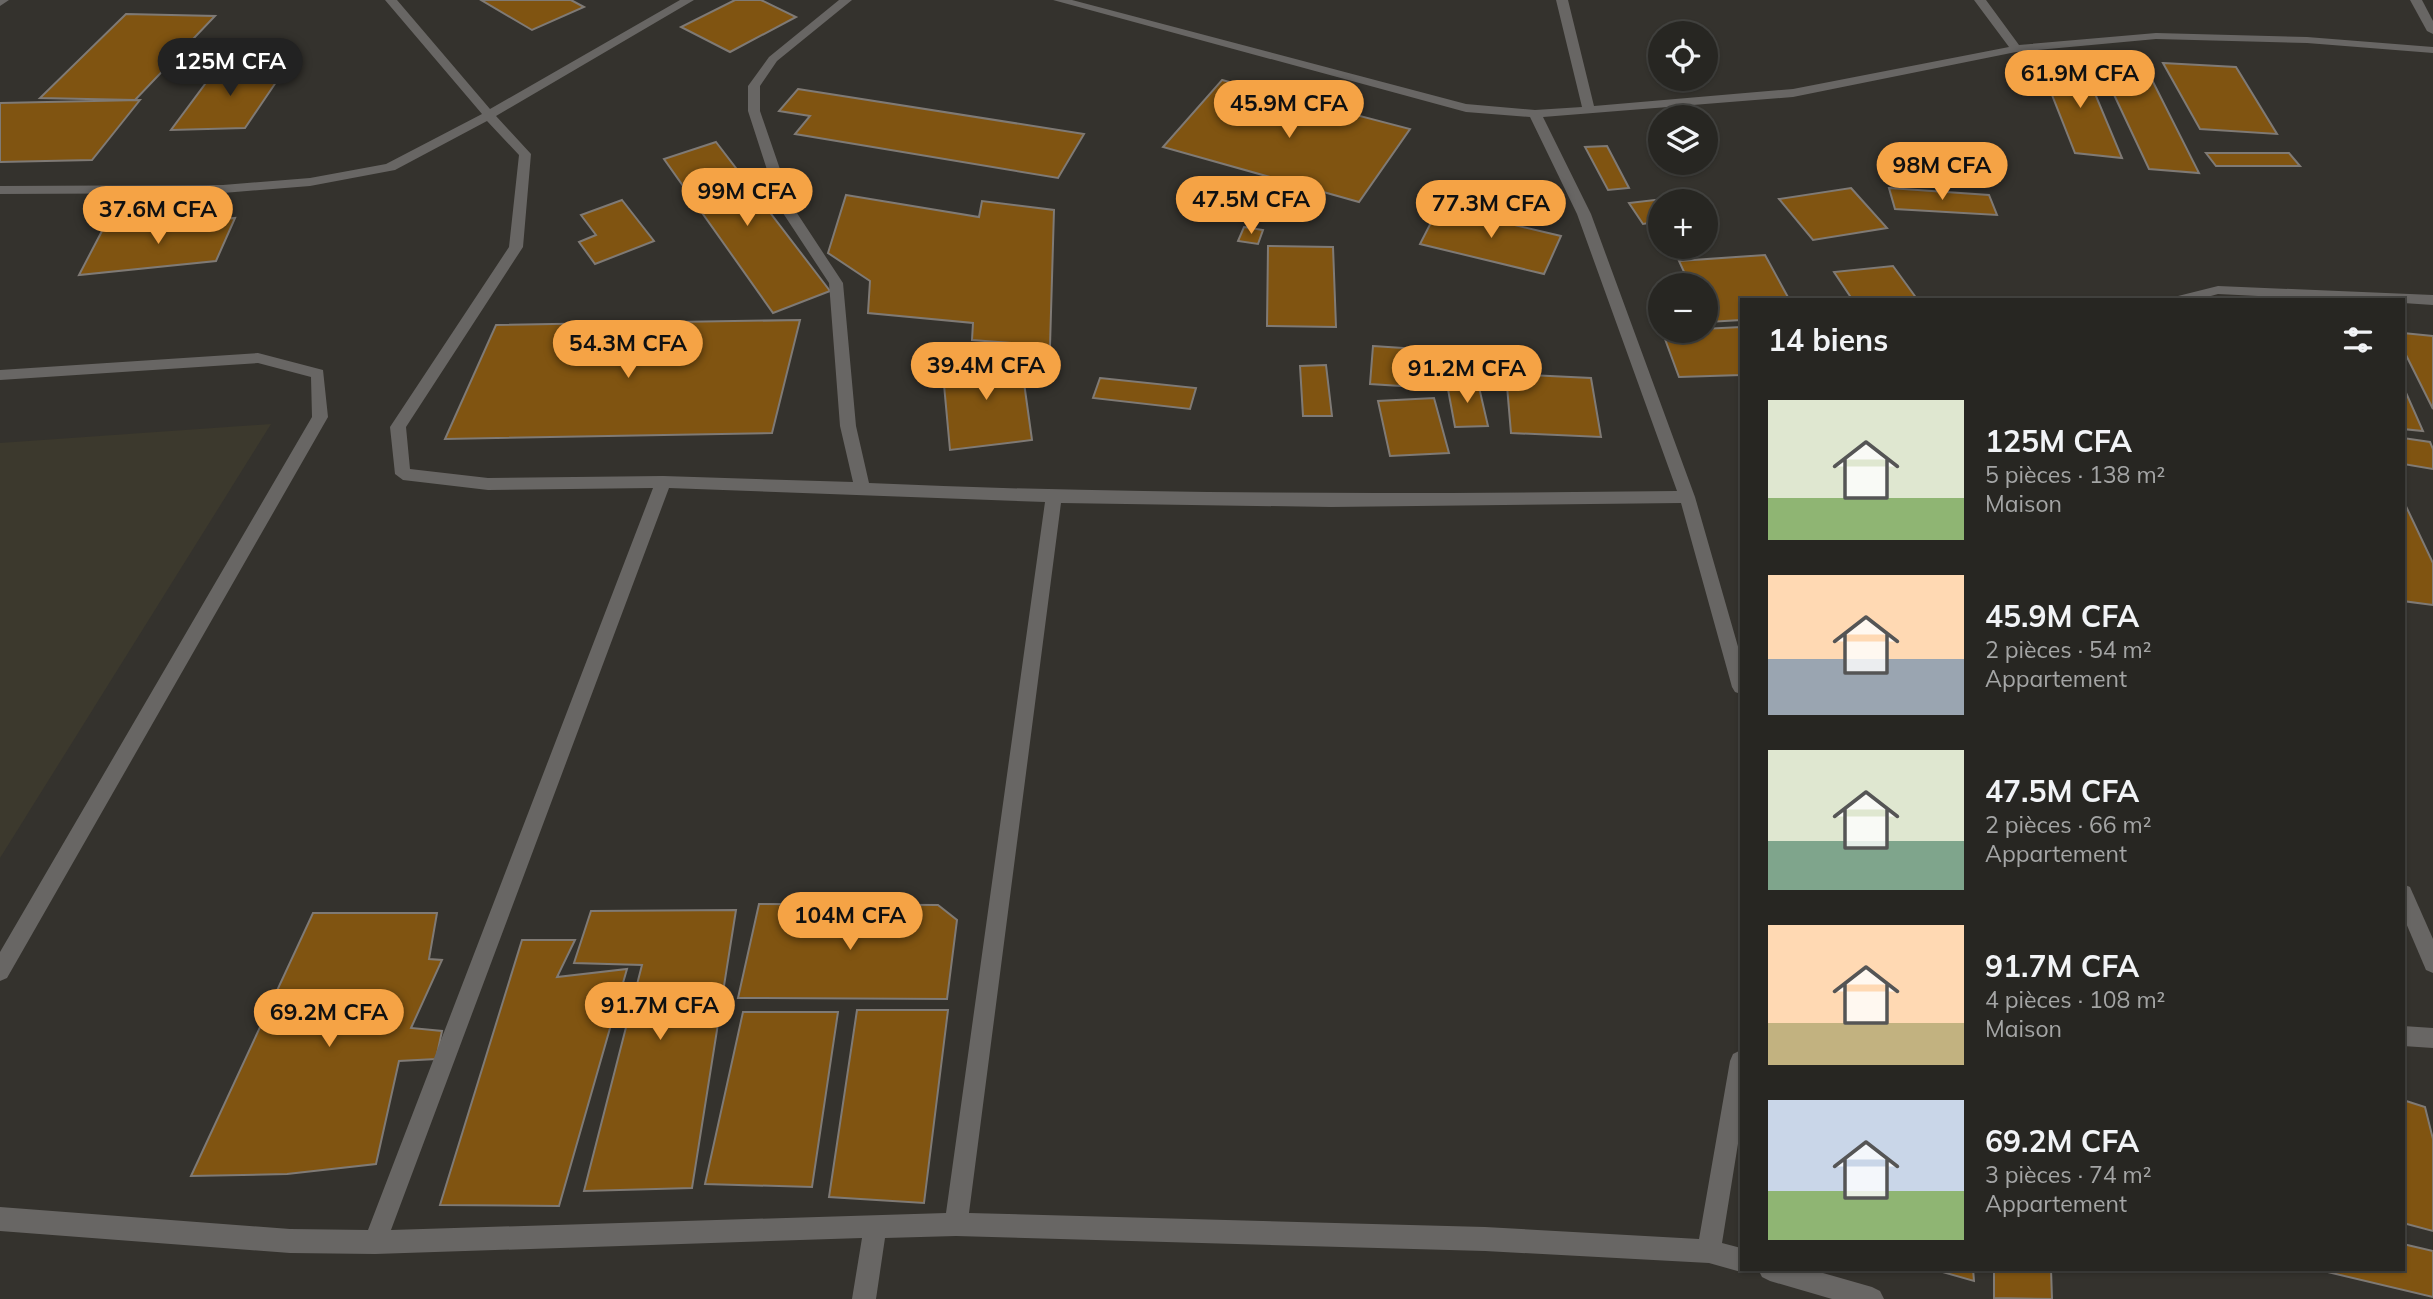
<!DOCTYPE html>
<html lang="fr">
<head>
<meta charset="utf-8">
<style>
  body { margin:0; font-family:Mulish,sans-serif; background:#2f2e2a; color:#f1f3f6; height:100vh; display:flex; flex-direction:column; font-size:26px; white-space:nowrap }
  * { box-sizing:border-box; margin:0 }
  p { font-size:23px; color:#a4a5a5 }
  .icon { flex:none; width:38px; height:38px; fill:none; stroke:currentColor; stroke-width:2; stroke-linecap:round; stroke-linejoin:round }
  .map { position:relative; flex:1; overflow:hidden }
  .details { position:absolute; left:1740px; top:298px; width:665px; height:973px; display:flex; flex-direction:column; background:#272622; border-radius:0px; box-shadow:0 2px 5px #0004,0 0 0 2px #434340 }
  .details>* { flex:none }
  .fabs { position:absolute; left:1648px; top:21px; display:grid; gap:14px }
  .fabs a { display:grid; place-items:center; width:70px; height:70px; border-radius:50%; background:#272622; box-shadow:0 2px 5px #0004,0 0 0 2px #434340; font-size:35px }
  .price { position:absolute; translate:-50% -60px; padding:0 16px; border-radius:24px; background:#f5a345; color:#111; font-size:23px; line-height:46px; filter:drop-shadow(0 2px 4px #0008) }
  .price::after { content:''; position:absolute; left:50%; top:42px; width:21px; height:16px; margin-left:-10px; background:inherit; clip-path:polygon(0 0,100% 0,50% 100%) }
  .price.current { background:#222; color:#fff }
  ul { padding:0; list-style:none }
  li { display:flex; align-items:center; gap:21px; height:175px; padding:0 28px }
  li span { display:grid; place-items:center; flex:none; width:196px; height:140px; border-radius:0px; color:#555 }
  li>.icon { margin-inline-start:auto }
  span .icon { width:84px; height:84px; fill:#fffc; stroke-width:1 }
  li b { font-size:30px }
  h2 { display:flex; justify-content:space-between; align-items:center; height:84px; padding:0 28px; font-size:30px }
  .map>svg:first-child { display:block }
  .built { fill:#3c392d }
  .building { fill:#805411; stroke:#7f7a75; stroke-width:2 }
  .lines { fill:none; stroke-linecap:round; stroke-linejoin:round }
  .minor { fill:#686664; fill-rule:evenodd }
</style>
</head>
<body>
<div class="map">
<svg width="2433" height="1299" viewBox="0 0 2433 1299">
  <rect width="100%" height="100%" fill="#34322d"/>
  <path class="built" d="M271,424L0,858V443Z"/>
  <g class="building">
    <path d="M481,0H571L584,7L532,30Z"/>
    <path d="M735,0H761L796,17L730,52L681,27Z"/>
    <path d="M126,14L215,16L135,100L40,98Z"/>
    <path d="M2039,62L2083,65L2122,158L2075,153Z"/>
    <path d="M2163,63L2236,67L2277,134L2200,129Z"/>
    <path d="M287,66L245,128L171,130L217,68Z"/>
    <path d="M2101,67L2147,70L2199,173L2149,169Z"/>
    <path d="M1222,80L1410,129L1359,202L1163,147Z"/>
    <path d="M798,89L1084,134L1058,178L795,134L810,116L779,111Z"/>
    <path d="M140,100L92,160L0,162V103Z"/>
    <path d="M716,142L830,291L773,313L664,159Z"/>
    <path d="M1607,146L1629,188L1608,190L1585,147Z"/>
    <path d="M2206,153H2289L2300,166H2216Z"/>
    <path d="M1851,188L1887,228L1813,240L1779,199Z"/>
    <path d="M1889,188L1989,195L1997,215L1895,209Z"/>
    <path d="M846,195L979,217L982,201L1054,210L1050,346L972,340L973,323L868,313L870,281L828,253Z"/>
    <path d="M1697,195L1701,201H1661V221L1643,224L1629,203Z"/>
    <path d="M622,200L654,241L595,264L579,242L596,235L581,215Z"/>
    <path d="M1439,207L1561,236L1544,274L1420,244Z"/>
    <path d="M235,218L216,261L79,275L102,231Z"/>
    <path d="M1244,227L1263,230L1258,244L1238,241Z"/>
    <path d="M1268,246L1333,247L1336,327L1267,326Z"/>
    <path d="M1765,255L1789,299H1741V320L1708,322L1706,285H1690L1679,261Z"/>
    <path d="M1893,266L1917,299H1852L1834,272Z"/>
    <path d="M800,320L772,433L445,439L496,325Z"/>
    <path d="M1741,327V375L1679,377L1662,331Z"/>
    <path d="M2403,333L2433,336V409L2403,349Z"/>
    <path d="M1373,346L1433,350L1432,388L1370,384Z"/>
    <path d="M1020,354L1032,440L950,450L942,363Z"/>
    <path d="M1447,358L1495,363V379L1447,375Z"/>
    <path d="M1326,365L1332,416H1303L1300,366Z"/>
    <path d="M1506,374L1591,378L1601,437L1511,433Z"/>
    <path d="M1100,378L1196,388L1190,409L1093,398Z"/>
    <path d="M1478,383L1488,426L1455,427L1447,384Z"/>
    <path d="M2403,386L2423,431L2403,429Z"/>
    <path d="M1434,398L1449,453L1390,456L1378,401Z"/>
    <path d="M2403,438L2430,442L2433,449V469L2403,464Z"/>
    <path d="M2403,500L2433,563V605L2403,601Z"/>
    <path d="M759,904L938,905L957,920L947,999L738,998Z"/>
    <path d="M736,910L692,1188L584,1191L642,965L574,963L591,911Z"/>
    <path d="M313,913H437L429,959L442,960L411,1028L442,1031L436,1059L399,1061L376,1164L287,1174L191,1176Z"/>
    <path d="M522,940H575L557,977L627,969L559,1206L440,1205Z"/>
    <path d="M857,1010H948L924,1203L829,1197Z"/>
    <path d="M743,1012H838L812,1187L705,1184Z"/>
    <path d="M2403,1100L2425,1107L2433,1139V1231L2403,1223Z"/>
    <path d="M2403,1244L2433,1251V1297L2315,1269H2403Z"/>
    <path d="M1932,1269H1973L1974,1281Z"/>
    <path d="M1994,1269H2051L2052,1299L1994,1298Z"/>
  </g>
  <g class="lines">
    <g class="minor">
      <path d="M0,0H9L0,6Z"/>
      <path d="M385,0H397L490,109L680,0H694L496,116L531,154L523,247L406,427L410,469L488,478L663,476L853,482L840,426L829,283L779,207L748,111V86L769,57L839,0H852L777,61L760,86V111L793,207L843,283L856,426L869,483C1139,495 1407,494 1677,491L1577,214L1530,117L1466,112L1053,0H1072L1466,104L1535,110L1582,107L1556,0H1568L1594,106L1793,89L2009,47L1974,0H1986L2019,45L2156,33L2307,37L2433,47V53L2307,43L2156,39L2016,52L1793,97L1543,117L1591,214L1695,497L1741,657V694L1735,692L1732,687L1681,503L1331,507L1061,503L969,1213L1485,1227L1699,1239L1730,1061L1733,1054L1741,1050V1125L1722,1243L1741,1248V1269H1748L1741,1272L1709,1263L1485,1251L956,1236L885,1238L876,1299H852L862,1238L375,1254L290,1253L0,1231V1207L290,1229L368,1230L653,488L488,490L403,480L395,474L390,427L509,247L519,155L487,121L395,170L310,186L223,193L0,194V186L223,185L310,178L386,164L482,114ZM669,488L1045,502L946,1213L391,1230Z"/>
      <path d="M2410,0H2422L2433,21V34L2427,31Z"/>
      <path d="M2218,286L2433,295V305L2403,303V299H2320L2218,294L2200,299H2176L2178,296Z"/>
      <path d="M258,353L323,370L328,417L7,978L0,981V952L312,417L311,377L258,363L0,380V370Z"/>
      <path d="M2403,884L2410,887L2433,939V973L2426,970L2403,916Z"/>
      <path d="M2403,1026L2433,1028V1048L2403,1046Z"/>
      <path d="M1758,1269H1809L1872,1287L1880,1291L1884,1299H1832L1770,1281L1762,1277Z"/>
    </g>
  </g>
</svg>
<div class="fabs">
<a><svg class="icon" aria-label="locate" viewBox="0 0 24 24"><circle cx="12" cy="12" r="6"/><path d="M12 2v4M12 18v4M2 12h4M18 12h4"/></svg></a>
<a><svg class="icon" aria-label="layers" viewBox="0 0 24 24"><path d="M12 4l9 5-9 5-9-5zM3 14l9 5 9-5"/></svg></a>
<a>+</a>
<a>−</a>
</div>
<b class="price current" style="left:230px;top:98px">125M CFA</b>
<b class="price" style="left:2080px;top:110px">61.9M CFA</b>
<b class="price" style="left:1289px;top:140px">45.9M CFA</b>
<b class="price" style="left:1942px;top:202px">98M CFA</b>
<b class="price" style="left:747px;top:228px">99M CFA</b>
<b class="price" style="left:1251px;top:236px">47.5M CFA</b>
<b class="price" style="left:1491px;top:240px">77.3M CFA</b>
<b class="price" style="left:158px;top:246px">37.6M CFA</b>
<b class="price" style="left:628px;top:380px">54.3M CFA</b>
<b class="price" style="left:986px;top:402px">39.4M CFA</b>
<b class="price" style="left:1467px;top:405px">91.2M CFA</b>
<b class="price" style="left:850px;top:952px">104M CFA</b>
<b class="price" style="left:660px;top:1042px">91.7M CFA</b>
<b class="price" style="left:329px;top:1049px">69.2M CFA</b>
<section class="details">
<h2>14 biens<svg class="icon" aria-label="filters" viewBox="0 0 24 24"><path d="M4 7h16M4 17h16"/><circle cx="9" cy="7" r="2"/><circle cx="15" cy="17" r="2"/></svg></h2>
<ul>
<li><span style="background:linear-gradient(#dfe7d0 70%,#8fb573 0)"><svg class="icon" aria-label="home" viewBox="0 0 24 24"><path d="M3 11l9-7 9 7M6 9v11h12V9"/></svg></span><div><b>125M CFA</b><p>5 pièces · 138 m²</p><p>Maison</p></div></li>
<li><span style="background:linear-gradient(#ffd9b3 60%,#9aa5b1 0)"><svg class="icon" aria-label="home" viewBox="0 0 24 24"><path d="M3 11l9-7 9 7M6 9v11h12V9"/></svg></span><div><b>45.9M CFA</b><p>2 pièces · 54 m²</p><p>Appartement</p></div></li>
<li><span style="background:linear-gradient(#dfe7d0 65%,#7fa58c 0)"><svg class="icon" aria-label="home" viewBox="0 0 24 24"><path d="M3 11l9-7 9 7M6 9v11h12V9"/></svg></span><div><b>47.5M CFA</b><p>2 pièces · 66 m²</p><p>Appartement</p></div></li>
<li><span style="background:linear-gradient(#ffd9b3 70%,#c2b280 0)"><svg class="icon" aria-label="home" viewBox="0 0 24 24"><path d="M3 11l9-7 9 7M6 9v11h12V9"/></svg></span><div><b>91.7M CFA</b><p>4 pièces · 108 m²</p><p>Maison</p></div></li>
<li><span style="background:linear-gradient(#c9d6e8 65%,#8fb573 0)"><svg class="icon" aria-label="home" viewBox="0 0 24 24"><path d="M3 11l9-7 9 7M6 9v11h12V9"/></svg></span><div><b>69.2M CFA</b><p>3 pièces · 74 m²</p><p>Appartement</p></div></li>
</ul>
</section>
</div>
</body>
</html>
